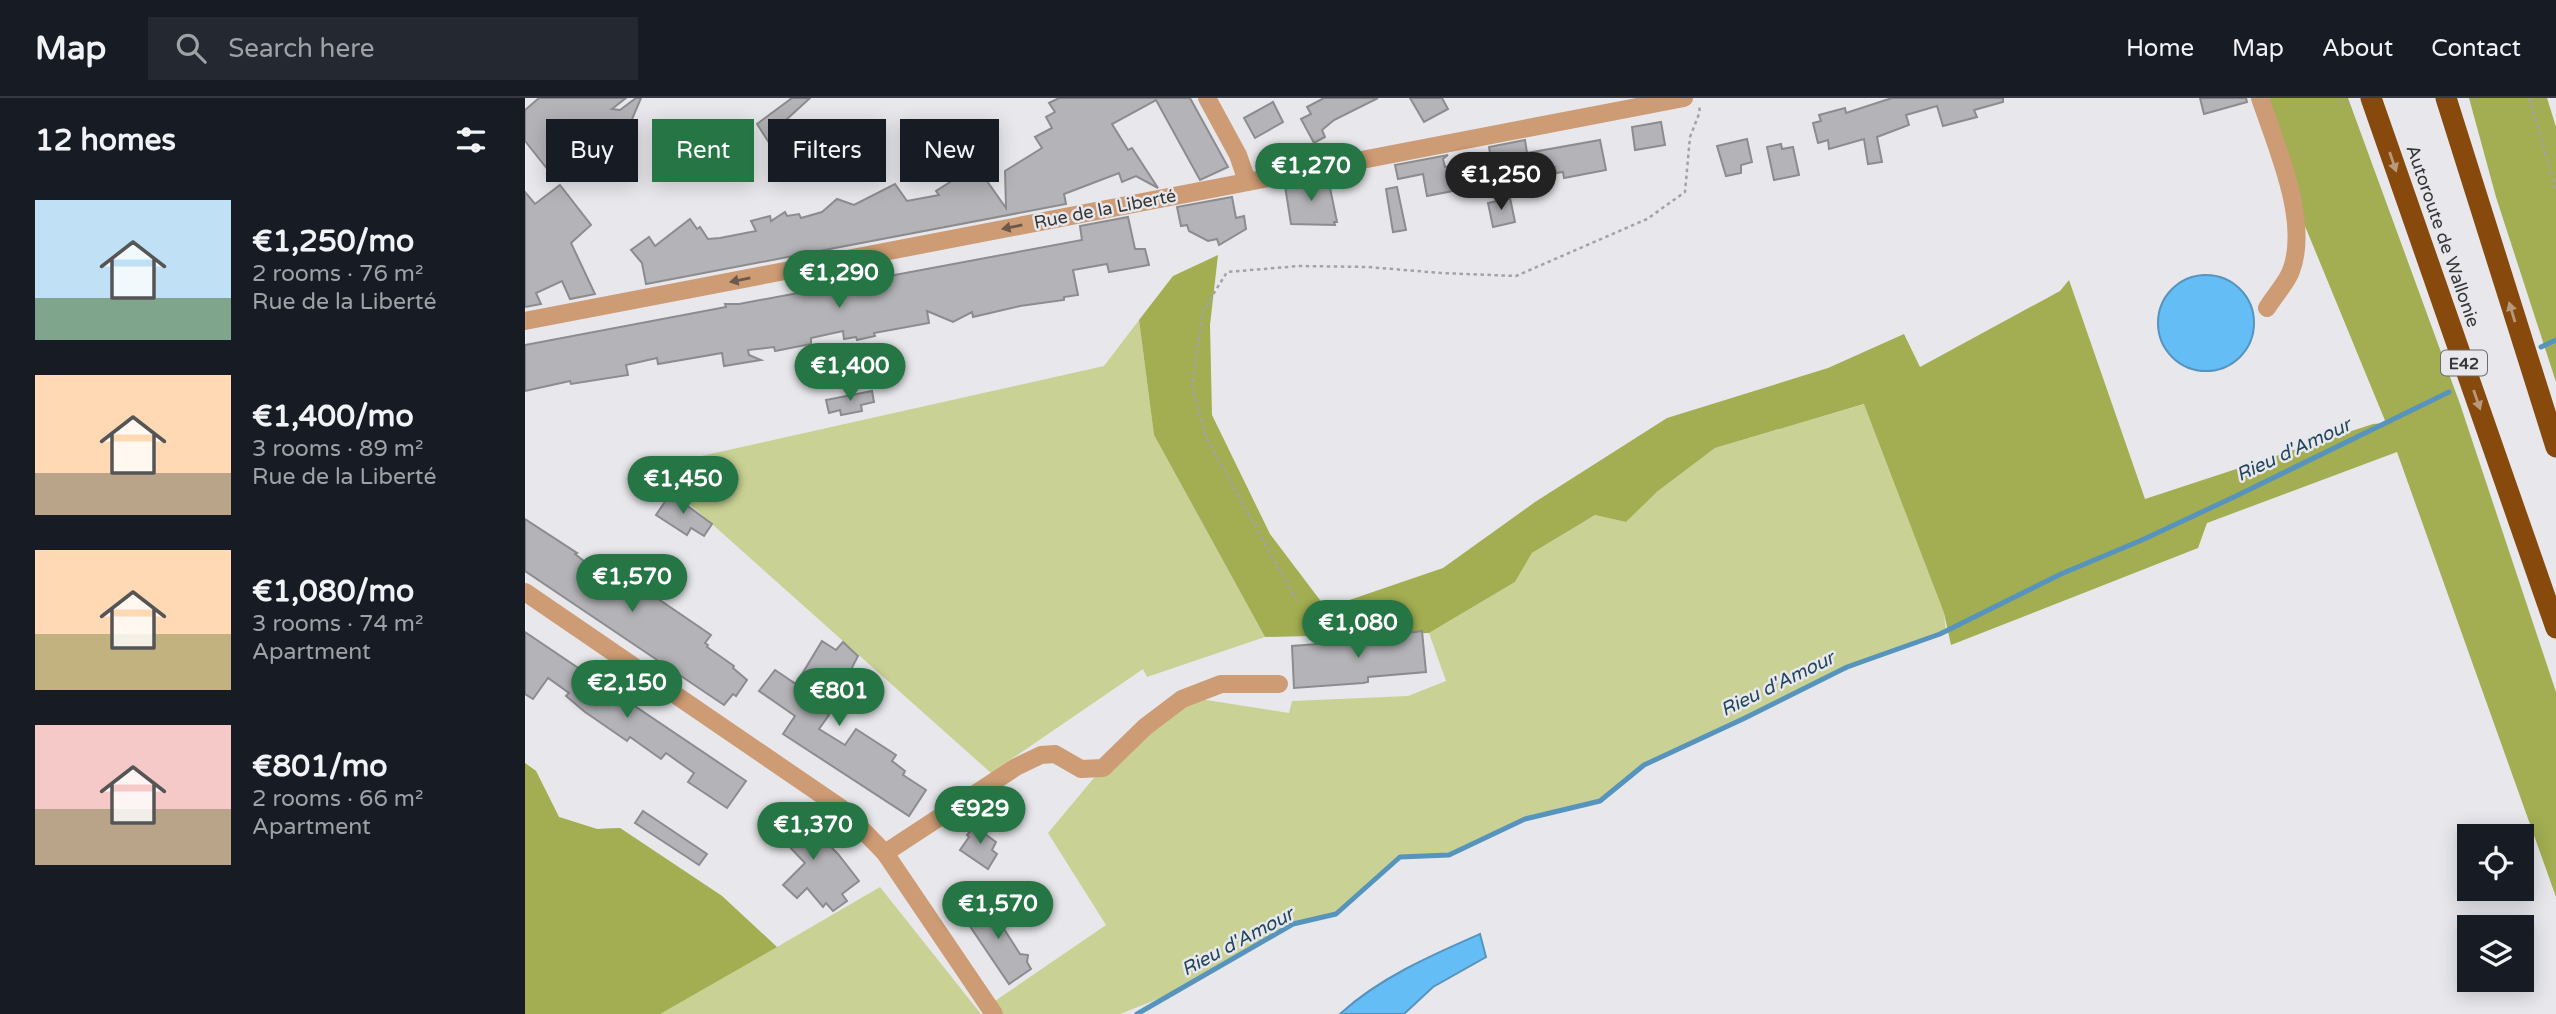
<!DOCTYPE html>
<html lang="en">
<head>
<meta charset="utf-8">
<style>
  body { margin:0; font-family:"Varela Round",sans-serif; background:#242831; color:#f1f3f6; height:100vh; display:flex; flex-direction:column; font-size:26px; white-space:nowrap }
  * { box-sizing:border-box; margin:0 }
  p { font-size:23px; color:#9ea1a6 }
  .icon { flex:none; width:38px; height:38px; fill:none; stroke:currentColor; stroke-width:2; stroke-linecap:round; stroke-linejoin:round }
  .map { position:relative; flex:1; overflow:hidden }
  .panel { display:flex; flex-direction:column; background:#171b24; width:525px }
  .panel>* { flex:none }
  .guide { position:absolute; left:21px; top:21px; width:665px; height:63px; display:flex; gap:14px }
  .tools { position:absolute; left:1932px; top:726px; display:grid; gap:14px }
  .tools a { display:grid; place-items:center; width:77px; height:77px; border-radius:0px; background:#171b24; box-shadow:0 4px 18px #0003; font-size:35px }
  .price { position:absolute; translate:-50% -60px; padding:0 16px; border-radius:24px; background:#257545; color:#fff; font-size:23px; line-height:46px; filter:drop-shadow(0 2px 4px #0008) }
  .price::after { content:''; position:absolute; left:50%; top:42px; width:21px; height:16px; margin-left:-10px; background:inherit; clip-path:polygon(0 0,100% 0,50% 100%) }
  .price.on { background:#222; color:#fff }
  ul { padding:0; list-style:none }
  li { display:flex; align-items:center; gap:21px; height:175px; padding:0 35px }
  li span { display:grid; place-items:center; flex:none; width:196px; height:140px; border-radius:0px; color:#555 }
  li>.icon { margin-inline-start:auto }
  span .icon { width:84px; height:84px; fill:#fffc; stroke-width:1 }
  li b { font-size:30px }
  h2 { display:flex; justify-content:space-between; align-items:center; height:84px; padding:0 35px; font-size:30px }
  .tag { padding:0 24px; border-radius:0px; background:#171b24; box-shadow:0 4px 18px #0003; font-size:24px; line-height:63px }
  .tag.on { background:#257545; color:#fff }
  header { display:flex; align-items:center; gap:42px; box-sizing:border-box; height:98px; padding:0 35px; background:#171b24; border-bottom:2px solid #363941 }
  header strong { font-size:33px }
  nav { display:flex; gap:38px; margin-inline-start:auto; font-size:24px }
  .search { width:490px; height:63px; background:#242831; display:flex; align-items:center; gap:18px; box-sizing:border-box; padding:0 24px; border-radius:0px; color:#9ea1a6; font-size:26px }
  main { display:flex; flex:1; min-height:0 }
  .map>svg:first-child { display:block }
  .green { fill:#c9d294 }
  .forest { fill:#a2ae51 }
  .water { fill:#65bdf6; stroke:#5794bd; stroke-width:2 }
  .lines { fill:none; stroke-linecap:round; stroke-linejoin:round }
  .stream { stroke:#5794bd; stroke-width:5 }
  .building { fill:#b4b4b8; stroke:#8c8c8f; stroke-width:2 }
  .path { stroke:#a3a3a6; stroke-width:2.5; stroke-dasharray:3.5 3.5; stroke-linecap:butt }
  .minor { stroke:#cd9b74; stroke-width:18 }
  .highway { stroke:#874a0c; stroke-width:21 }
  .oneway { fill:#b8997c }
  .oneway2 { fill:#6b594c }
  .labels { text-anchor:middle; stroke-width:5; stroke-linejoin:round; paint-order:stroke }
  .shield { fill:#e8e8ec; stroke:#6b6b6d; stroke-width:2 }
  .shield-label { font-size:16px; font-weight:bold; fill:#363637 }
  .street-label { font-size:18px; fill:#363637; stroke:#e8e8ec }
  .water-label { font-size:19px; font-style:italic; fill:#20465e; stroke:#e8e8ec }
</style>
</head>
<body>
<header>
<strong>Map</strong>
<div class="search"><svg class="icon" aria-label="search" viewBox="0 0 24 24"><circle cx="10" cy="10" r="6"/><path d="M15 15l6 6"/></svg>Search here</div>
<nav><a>Home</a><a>Map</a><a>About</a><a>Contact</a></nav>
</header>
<main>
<section class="panel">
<h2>12 homes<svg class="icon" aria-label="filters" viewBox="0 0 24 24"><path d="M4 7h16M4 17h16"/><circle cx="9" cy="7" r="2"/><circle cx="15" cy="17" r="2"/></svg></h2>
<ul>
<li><span style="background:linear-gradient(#bfe0f5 70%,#7fa58c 0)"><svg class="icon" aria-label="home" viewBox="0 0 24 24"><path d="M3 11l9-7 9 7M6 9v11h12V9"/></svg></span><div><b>€1,250/mo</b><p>2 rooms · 76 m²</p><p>Rue de la Liberté</p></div></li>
<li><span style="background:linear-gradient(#ffd9b3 70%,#b9a48a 0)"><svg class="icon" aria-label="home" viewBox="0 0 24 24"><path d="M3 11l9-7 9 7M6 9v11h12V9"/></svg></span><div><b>€1,400/mo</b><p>3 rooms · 89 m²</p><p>Rue de la Liberté</p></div></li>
<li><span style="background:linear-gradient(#ffd9b3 60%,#c2b280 0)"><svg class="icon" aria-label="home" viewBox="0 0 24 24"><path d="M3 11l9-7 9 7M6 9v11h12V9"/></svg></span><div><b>€1,080/mo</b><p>3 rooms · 74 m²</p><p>Apartment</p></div></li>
<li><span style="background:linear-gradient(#f6c9c9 60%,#b9a48a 0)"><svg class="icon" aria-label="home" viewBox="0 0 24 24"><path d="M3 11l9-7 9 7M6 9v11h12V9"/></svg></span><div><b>€801/mo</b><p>2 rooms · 66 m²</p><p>Apartment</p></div></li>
</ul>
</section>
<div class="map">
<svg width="2031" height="916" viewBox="0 0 2031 916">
  <rect width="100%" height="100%" fill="#e8e8ec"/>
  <g class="green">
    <path d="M614,222L629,337L740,539L622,579L618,571L466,675L150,393L172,359L579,268Z"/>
    <path d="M1340,306L1419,515L1421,533L1289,585L1119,667L1075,703L995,724L924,757L875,759L811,816L768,826L646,896L595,916H474L467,905L581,827L523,735L568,681L662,599L764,615L767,603L883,598L921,583L904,535L990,484L1007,455L1070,417L1101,424L1133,393L1190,350Z"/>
    <path d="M0,665L11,673L34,719L72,731L95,730L197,798L252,849L355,789L456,916H0Z"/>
  </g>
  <g class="forest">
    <path d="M1739,0H1823L1935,306L2031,594V799L1872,354L1682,425L1673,450L1426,547L1419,515L1339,306L1190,350L1133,393L1101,424L1070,417L1007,455L990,484L904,535L740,539L629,337L614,222L648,178L693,157L685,227L687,317L745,436L801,510L918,470L1010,404L1142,320L1303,270L1379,236L1395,269L1535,193L1544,182L1620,401L1848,326L1861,325L1766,94Z"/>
    <path d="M1944,0H2022L2031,29V284L1971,99Z"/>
    <path d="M0,665L11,673L34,719L72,731L95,730L197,798L252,849L135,916H0Z"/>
  </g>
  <g class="water">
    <circle cx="1681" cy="225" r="48"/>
    <path d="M955,836L961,859L908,889L879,916H815C854,880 907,857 955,836Z"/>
  </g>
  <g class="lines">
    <g class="stream">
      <path d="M2016,249L2031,242"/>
      <path d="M612,916L768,826L811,816L875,759L924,757L1000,721L1075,703L1119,667L1220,620L1322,569L1415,536L1536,476L1617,442L1709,399L1924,294"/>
    </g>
  </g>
  <g class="building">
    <path d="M14,0H101L87,11L95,12L111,0H116L94,52L66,23L62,27L73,40L36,67L42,74L31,82L0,43V12Z"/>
    <path d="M267,0H285L261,22L275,44L255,55L247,40L243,43L232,26Z"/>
    <path d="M534,0H665L703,69L675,82L631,2L587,26L603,52L607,50L633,90L611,78L597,84L594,75L539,96L541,106L121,186L117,165L106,152L124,139L130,148L165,121L172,131L175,129L183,141L195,140L231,133L226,123L245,118L246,123L260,114L262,118L274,116L276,120L297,114L312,101L329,107L370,86L382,103L414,97L411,93L441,74L446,82L459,79L481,110L480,73L517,50L510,39L527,30L521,19L530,14L524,5Z"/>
    <path d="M799,0H853L809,22L797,32L800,39L789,45L776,21L786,16L782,9Z"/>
    <path d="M885,0H917L923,11L899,24Z"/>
    <path d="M1367,0H1478V4L1449,12L1452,19L1418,28L1412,8L1381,17L1384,27L1352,39L1357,64L1343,66L1339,41L1304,51L1303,42L1293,45L1288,25L1296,23L1294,17L1320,10L1321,15Z"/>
    <path d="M1675,0H1721L1722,4L1679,16Z"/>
    <path d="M748,4L758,24L730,40L719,20Z"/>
    <path d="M1136,24L1140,47L1110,52L1107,29Z"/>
    <path d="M1222,41L1227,64L1216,67V75L1201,78L1192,48Z"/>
    <path d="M1000,42L1002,55L1075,42L1081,72L1039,80L1038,74L1031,75L1030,69L1009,73L1008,68L962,75L964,86L902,98L898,76L873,81L870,67L923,57L918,61L920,69L966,61L964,49Z"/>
    <path d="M1256,46L1257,51L1268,49L1274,77L1249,82L1242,49Z"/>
    <path d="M803,80L812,124H809L810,127L766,126L760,88Z"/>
    <path d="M35,87L66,127L46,145L70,196L45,201L37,183L11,195L16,206L0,209V94L10,106Z"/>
    <path d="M872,89L881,132L868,134L861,91Z"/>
    <path d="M707,99L711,120L719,118L721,131L694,147L692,141L683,143L664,133L662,127L656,128L652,109Z"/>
    <path d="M985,100L990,124L968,129L963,105Z"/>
    <path d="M603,119L610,151H620L624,167L584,174L582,166L548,172L553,197L539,199V202L495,208L448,219L447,214L428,224L402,213L404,225L349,235L350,238L332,242L331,239L319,241L318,233L286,240V246L250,253L249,249L223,252L224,257L236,262L199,268L197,255L133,266L132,260L101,267L103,277L46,286L45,283L0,293V247L201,209L200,206H214L557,142L555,128Z"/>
    <path d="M347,293L349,304L336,307L337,313L316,317L315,312L304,315L301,302Z"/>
    <path d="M148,392L158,401L156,403L187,426L179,438L166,430L162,437L131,417Z"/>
    <path d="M0,421L52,455L50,456L55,460L75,475L80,468L102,483L104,481L186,537L180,545L183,547L182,549L209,568L208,570L222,582L211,598L208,596L199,607L0,473Z"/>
    <path d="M897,533L901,574L843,579V584L838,585L769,590L767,548L832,543Z"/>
    <path d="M0,534L221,683L202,710L163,684L169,675L141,655L136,661L105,639L102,643L60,614L41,598L44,595L23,580L8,601L0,596Z"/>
    <path d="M297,543L311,552L318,544L333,558L317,589L315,588L298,613L304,617L294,631L320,647L331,631L371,657L367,663L380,673L378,677L401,692L384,718L258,636L270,618L234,593L250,572L271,586Z"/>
    <path d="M259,709L286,729L313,756L334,783L317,796L322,803L308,813L301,805L298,809L282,790L272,800L258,787L280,765L259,743L257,746L240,732Z"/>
    <path d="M118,713L182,756L174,767L110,725Z"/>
    <path d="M454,723L464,731L460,736L471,744L467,752L472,756L463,771L435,752L444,739L442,737Z"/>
    <path d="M463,802L472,816L477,813L484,825L479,831L495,856L503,857L502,864L506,871L484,886L438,818Z"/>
  </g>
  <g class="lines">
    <g class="path">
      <path d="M2004,0L2031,91"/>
      <path d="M772,503L681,339L667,287L678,213L702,174L774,168L843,169L916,175L991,178L1122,121L1160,94L1165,39L1174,16L1175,7"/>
    </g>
    <g class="minor">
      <path d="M682,0L713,57L722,83"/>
      <path d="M1735,0C1751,48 1785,123 1766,173C1761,186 1749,198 1742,210"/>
      <path d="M0,223L1159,0"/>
      <path d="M0,494L316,710L360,755L469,916"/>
      <path d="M360,755L491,669L516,657L530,656L556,671L578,670L620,629L657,601L696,586H754"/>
    </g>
    <g class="highway">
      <path d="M1846,0L2031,530"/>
      <path d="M1921,0L2031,349"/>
    </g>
  </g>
  <defs><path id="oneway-solid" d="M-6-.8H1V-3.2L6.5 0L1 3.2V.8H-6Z" transform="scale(1.75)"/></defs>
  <g class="oneway">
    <use href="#oneway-solid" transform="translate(1868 64) rotate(71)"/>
    <use href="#oneway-solid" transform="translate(1987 214) rotate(-107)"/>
    <use href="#oneway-solid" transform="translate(1952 302) rotate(71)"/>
  </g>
  <g class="oneway2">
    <use href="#oneway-solid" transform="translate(487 129) rotate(169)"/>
    <use href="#oneway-solid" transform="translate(215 182) rotate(169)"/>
  </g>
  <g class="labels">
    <rect class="shield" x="1916" y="252.5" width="46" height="25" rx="5"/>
    <g class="shield-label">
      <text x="1939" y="271">E42</text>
    </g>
    <g class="street-label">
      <text transform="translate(580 111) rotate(-11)" y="6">Rue de la Liberté</text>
      <text transform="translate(1918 138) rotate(71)" y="6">Autoroute de Wallonie</text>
    </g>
    <g class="water-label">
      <text transform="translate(1768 351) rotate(-25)" y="7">Rieu d'Amour</text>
      <text transform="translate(1252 585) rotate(-26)" y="7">Rieu d'Amour</text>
      <text transform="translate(712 843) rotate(-28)" y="7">Rieu d'Amour</text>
    </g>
  </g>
</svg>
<div class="tools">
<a><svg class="icon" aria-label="locate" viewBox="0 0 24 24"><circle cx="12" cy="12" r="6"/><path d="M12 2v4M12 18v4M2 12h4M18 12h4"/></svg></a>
<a><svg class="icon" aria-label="layers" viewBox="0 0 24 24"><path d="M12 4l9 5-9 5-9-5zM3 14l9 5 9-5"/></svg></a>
</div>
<b class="price" style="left:786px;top:105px">€1,270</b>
<b class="price on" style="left:976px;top:114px">€1,250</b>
<b class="price" style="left:314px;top:212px">€1,290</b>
<b class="price" style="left:325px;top:305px">€1,400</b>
<b class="price" style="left:158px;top:418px">€1,450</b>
<b class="price" style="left:107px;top:516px">€1,570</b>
<b class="price" style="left:833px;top:562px">€1,080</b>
<b class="price" style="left:102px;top:622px">€2,150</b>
<b class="price" style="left:314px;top:630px">€801</b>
<b class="price" style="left:455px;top:748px">€929</b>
<b class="price" style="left:288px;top:764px">€1,370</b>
<b class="price" style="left:473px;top:843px">€1,570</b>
<div class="guide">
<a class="tag">Buy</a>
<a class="tag on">Rent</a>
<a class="tag">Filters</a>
<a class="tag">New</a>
</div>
</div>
</main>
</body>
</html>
